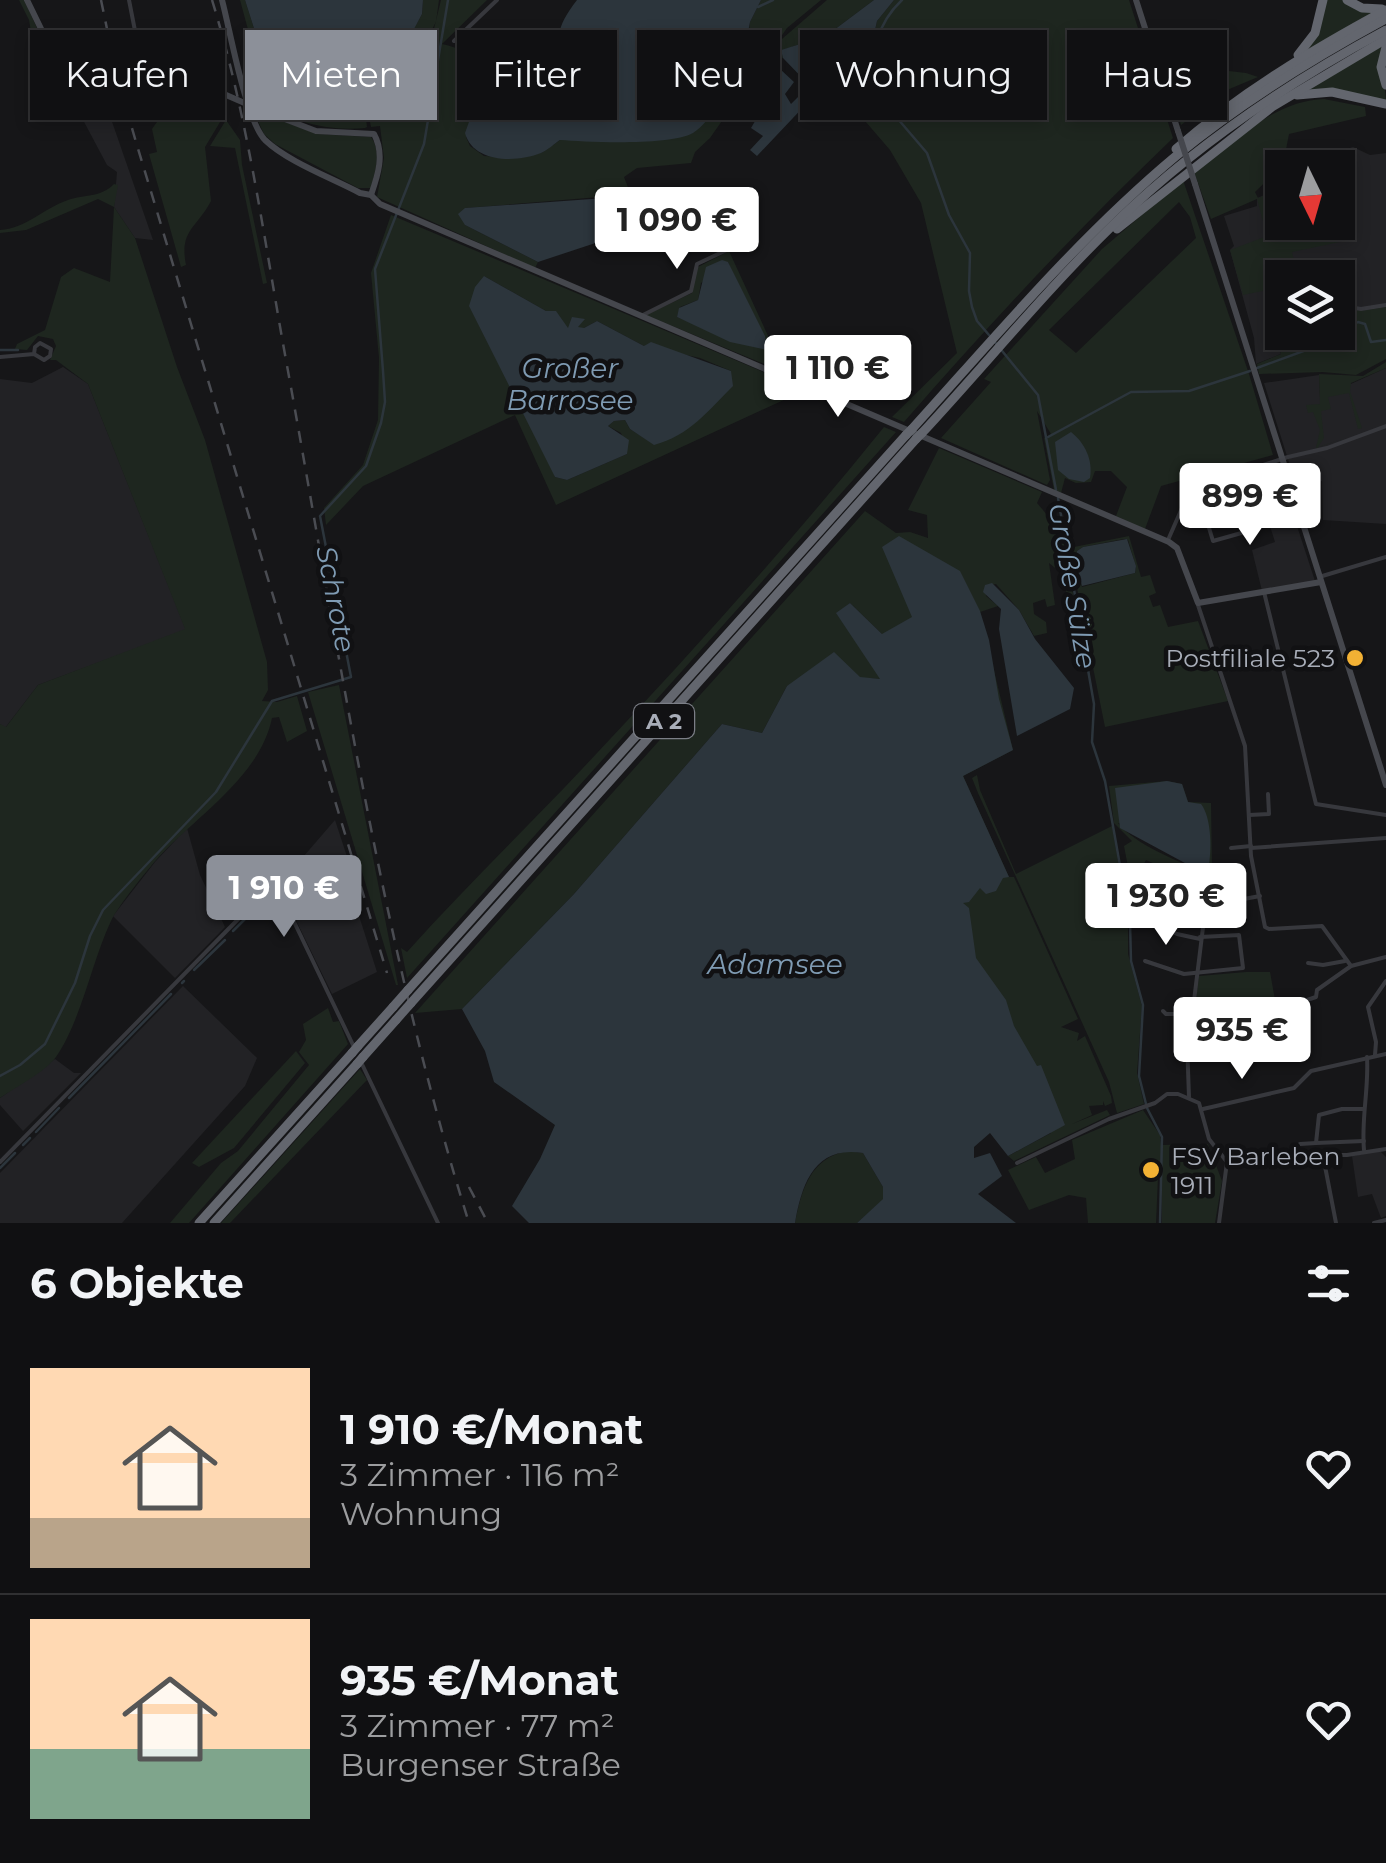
<!DOCTYPE html>
<html lang="de">
<head>
<meta charset="utf-8">
<style>
  body { margin:0; font-family:Montserrat,sans-serif; background:#1e1e20; color:#f1f3f6; height:100vh; display:flex; flex-direction:column; font-size:38px; white-space:nowrap }
  * { box-sizing:border-box; margin:0 }
  p { font-size:32px; color:#9c9d9f }
  .icon { flex:none; width:55px; height:55px; fill:none; stroke:currentColor; stroke-width:2; stroke-linecap:round; stroke-linejoin:round }
  .map { position:relative; height:1223px; overflow:hidden }
  .details { display:flex; flex-direction:column; background:#101012; flex:1 }
  .details>* { flex:none }
  .top-card { position:absolute; left:30px; top:30px; width:1328px; height:90px; display:flex; gap:20px }
  .needle { width:65px; rotate:175deg }
  .buttons { position:absolute; left:1265px; top:150px; display:grid; gap:20px }
  .buttons a { display:grid; place-items:center; width:90px; height:90px; border-radius:0px; background:#101012; box-shadow:0 5px 15px #0003,0 0 0 2px #303032; font-size:50px }
  .price { position:absolute; translate:-50% -85px; padding:0 22px; border-radius:10px; background:#fff; color:#222; font-size:32px; line-height:65px; filter:drop-shadow(0 2px 5px #0008) }
  .price::after { content:''; position:absolute; left:50%; top:60px; width:30px; height:22px; margin-left:-15px; background:inherit; clip-path:polygon(0 0,100% 0,50% 100%) }
  .price.selected { background:#8c9099; color:#fff }
  ul { padding:0; list-style:none }
  li { display:flex; align-items:center; gap:30px; height:250px; padding:0 30px }
  li+li { border-top:2px solid #303032 }
  li span { display:grid; place-items:center; flex:none; width:280px; height:200px; border-radius:0px; color:#555 }
  li>.icon { margin-inline-start:auto }
  span .icon { width:120px; height:120px; fill:#fffc; stroke-width:1 }
  li b { font-size:42px }
  h2 { display:flex; justify-content:space-between; align-items:center; height:120px; padding:0 30px; font-size:42px }
  .tag { padding:0 35px; border-radius:0px; background:#101012; box-shadow:0 5px 15px #0003,0 0 0 2px #303032; font-size:35px; line-height:90px }
  .tag.selected { background:#8c9099; color:#fff }
  .map>svg:first-child { display:block }
  .built { fill:#222225 }
  .green { fill:#1e261f; fill-rule:evenodd }
  .water { fill:#2c353c }
  .lines { fill:none; stroke-linecap:round; stroke-linejoin:round }
  .stream { stroke:#2c353c; stroke-width:2.5 }
  .street { stroke:#37383d; stroke-width:4 }
  .secondary { stroke:#45474d; stroke-width:6 }
  .highway { stroke:#63666e; stroke-width:9 }
  .rail { stroke:#4a4c52; stroke-width:2.5; stroke-dasharray:12 10; stroke-linecap:butt }
  .secondary-bridge { stroke:#45474d; stroke-width:6 }
  .highway-bridge { stroke:#63666e; stroke-width:9 }
  .poi-dot { fill:#f2b134; stroke:#111113; stroke-width:4 }
  .labels { text-anchor:middle; stroke-width:9; stroke-linejoin:round; paint-order:stroke }
  .shield { fill:#111113; stroke:#7b7e86; stroke-width:2.5 }
  .shield-label { font-size:22px; font-weight:bold; fill:#a8adb8 }
  .poi-label { font-size:25px; fill:#a8adb8; stroke:#111113; text-anchor:end }
  .water-label { font-size:28px; font-style:italic; fill:#7f9bb3; stroke:#111113 }
</style>
</head>
<body>
<div class="map">
<svg width="1386" height="1223" viewBox="0 0 1386 1223">
  <rect width="100%" height="100%" fill="#161618"/>
  <g class="built">
    <path d="M91,61L153,240L135,238L114,207L117,172L107,165L82,118L47,116L38,108L32,63H36L43,102L87,94L90,88L81,65Z"/>
    <path d="M1353,147L1370,155L1386,153V307L1360,311L1338,305V278H1282V305L1267,310L1281,354L1256,364L1254,338L1230,250L1234,246L1224,216L1257,206V198L1282,188V222H1338V168L1332,167L1337,165L1340,151Z"/>
    <path d="M63,367L88,384L186,630L38,685L5,728L0,724V379L32,383Z"/>
    <path d="M1386,368V524L1323,520L1322,481L1297,488L1264,383L1319,375L1320,398Z"/>
    <path d="M1278,468L1315,581L1262,591L1252,550L1275,542L1254,476Z"/>
    <path d="M335,820L358,890L353,897L377,972L332,994L291,910L286,891L291,871Z"/>
    <path d="M187,828L200,875L225,927L175,978L113,916L155,862Z"/>
    <path d="M183,986L257,1058L245,1086L122,1223H0V1173Z"/>
    <path d="M55,1059L74,1073H81L23,1131L0,1105V1098Z"/>
    <path d="M1380,1151L1386,1157V1216L1381,1218L1372,1194L1358,1197L1352,1156Z"/>
  </g>
  <g class="green">
    <path d="M19,0H24L59,75L58,83L51,90L53,96L89,85L87,94L53,107L43,102L29,20Z"/>
    <path d="M240,0H245L258,41L312,68L322,70L347,61L357,38L365,33L413,30L422,14L423,0H439L436,22L429,35L402,47H370L359,60V71L317,79L253,48Z"/>
    <path d="M441,0H487L442,44C500,56 479,96 466,137L470,146L484,156L519,158L543,152L560,140H664L692,133L709,115L746,56L750,22L761,0H821L787,28L710,138L695,152L691,163L637,168L624,177L629,190L636,194L466,208L465,225L538,262L535,268L377,197L384,158L380,126L371,127L370,122L365,81L434,51L432,48L365,77L362,62L371,50L402,49L432,37Z"/>
    <path d="M827,0H874L826,36L782,50L783,58H772L782,39Z"/>
    <path d="M894,0H1129L1173,138C1078,229 990,323 904,422L892,417L957,353L921,203L890,150L859,114L877,21Z"/>
    <path d="M1326,0H1344L1375,12L1297,59L1307,49Z"/>
    <path d="M1386,42C1372,65 1386,78 1386,101L1330,89L1303,91Z"/>
    <path d="M251,51L320,82L360,74L361,78L300,106L291,107L257,93L251,95L256,81Z"/>
    <path d="M1161,63L1246,73L1258,77L1227,90L1181,125Z"/>
    <path d="M362,83L367,127L365,128C323,132 291,119 254,103L267,99L296,111Z"/>
    <path d="M177,96C195,100 213,104 220,122L205,147L211,201C197,228 179,230 186,265L181,267L149,154L157,152L152,129L157,122L167,121Z"/>
    <path d="M1324,99L1365,107L1366,116L1289,134L1283,165L1255,192L1258,198L1282,188V222H1338V197L1341,222L1345,228L1344,236L1349,240L1292,252L1298,277L1282,278V287L1243,295L1230,250L1267,236L1257,199L1211,219L1194,172C1230,143 1276,100 1324,99Z"/>
    <path d="M253,110L317,134L371,137C382,153 375,171 371,188H358L275,144L264,134Z"/>
    <path d="M226,120L240,140L242,165L267,283L263,284L235,148L210,146Z"/>
    <path d="M1183,180L1249,374L1273,455L1161,486L1145,529L1116,516L1127,487L1111,471H1095L1091,482L1076,483L1065,478L1061,493L1054,490L1044,438L1051,434L1037,411L1050,480L1047,485L941,438L991,382L984,379L1102,249ZM1179,202L1190,217L1196,238L1076,353L1049,330Z"/>
    <path d="M114,184L118,185L114,207L135,238L177,367L205,440L267,662L268,690L262,701L277,702L297,696L307,731L287,742L279,717L272,718C260,777 196,816 157,859C145,873 118,906 111,921C92,961 81,1021 56,1057C44,1073 17,1086 0,1098V724L6,727L38,685L185,629L88,384L56,360H50L56,346L53,339L38,336L27,350L15,349L17,344L45,330L61,277L74,268L110,282L114,207L98,199L26,230L0,233V230C25,229 44,208 68,200C85,194 100,198 114,184Z"/>
    <path d="M391,215L780,379L801,392L556,505L515,415L363,486L326,525L324,508L363,465L378,420L379,358L371,273ZM484,276L546,311L568,329L584,328L597,321L644,346L700,358L731,371L654,444L630,429L625,420L614,421L608,426L621,433L627,454L567,480L555,477Z"/>
    <path d="M729,251L781,364V371L646,315L692,293L696,268ZM728,262L737,284L706,329L677,317L680,307L698,300L701,283Z"/>
    <path d="M1282,305V332H1338V305L1360,311L1386,307V359L1356,375L1323,372L1259,374L1257,364L1281,354L1267,309Z"/>
    <path d="M1386,362V368L1351,383L1350,391L1362,428L1358,429L1349,393L1328,397L1331,409L1321,411L1324,438L1318,447L1343,439L1316,448L1320,430L1313,412L1308,413L1306,405L1320,404L1319,374L1363,376Z"/>
    <path d="M884,427L896,432L407,978L401,948L407,952C458,895 512,842 565,787C675,671 784,551 884,427Z"/>
    <path d="M939,448L1042,492L1037,503L1048,516L1060,519L1081,640L1071,627L1064,575L1049,563L1055,605L1047,607L1045,599L1033,603L1034,614L1046,622L1047,633L1034,636L1019,610L996,584L985,586L986,596L998,606L980,612L1013,750L963,776L1009,877H1014L1020,890L1078,1019L1061,1027L1079,1033L1077,1041L1085,1036L1111,1096L1112,1103L1105,1106L1103,1101V1105L1089,1106L1092,1115L1072,1124L1107,1110L1110,1115L1014,1161L1008,1156L1051,1133L978,980L882,634L850,603L837,614L881,679L860,678L787,686L762,733L722,724L574,894L462,1009L415,1013L865,511L896,533L910,532L928,538L927,515L908,510Z"/>
    <path d="M1129,536L1141,577L1150,575L1156,593L1149,596L1153,607L1160,605L1168,627L1198,621L1228,701L1105,727L1069,548ZM1124,539L1128,540L1136,567L1135,573L1082,587L1077,569V551L1083,547Z"/>
    <path d="M339,685L398,985H396L308,692Z"/>
    <path d="M977,775L980,790L1016,874L1112,826L1128,918V954L1142,1006L1137,1073L1144,1104L1117,1113L1109,1082L978,793L972,778Z"/>
    <path d="M1167,781L1182,784L1188,802L1211,803L1212,867L1206,873L1195,872L1201,880L1192,881L1146,860L1139,873L1143,877L1138,875L1134,886L1144,891L1142,895L1132,891L1129,874L1132,872L1128,867L1124,846L1132,841L1114,823L1109,786ZM1118,823L1208,836L1210,850L1200,871C1174,859 1136,845 1118,823Z"/>
    <path d="M1246,972H1270L1281,1033L1236,1041L1231,1012L1194,1014L1199,976Z"/>
    <path d="M328,1008L333,1022L339,1021L348,1044L189,1223H170L221,1163L238,1151L309,1065L299,1052L306,1040L303,1024Z"/>
    <path d="M296,1051L305,1063L234,1148L199,1167L192,1163Z"/>
    <path d="M360,1069L367,1080L230,1223H221Z"/>
    <path d="M1143,1110L1160,1135L1161,1145L1208,1144L1222,1181L1215,1223H1162V1176L1158,1177L1156,1223H1088L1086,1198L1069,1195L1029,1210L1008,1170L1036,1157L1045,1173L1075,1159L1072,1140Z"/>
    <path d="M848,1151L863,1153L883,1187L884,1199L857,1223H795C801,1190 811,1157 848,1151Z"/>
  </g>
  <g class="water">
    <path d="M245,0H423L422,14L414,29C400,34 366,28 357,38C352,44 351,54 347,61L322,70L312,68L258,41Z"/>
    <path d="M577,0H761L750,22L747,38L751,42L739,72L734,74C726,90 712,121 693,133C670,146 587,142 560,140C554,144 548,150 541,153C516,163 473,163 465,133L478,97L503,71L534,76L551,67C562,35 553,31 577,0Z"/>
    <path d="M874,0H894L877,21L864,81L811,87L783,58L781,50L826,36Z"/>
    <path d="M780,69L794,82L785,94L791,104L802,93L810,100L757,156L750,150L763,136L751,128L777,84Z"/>
    <path d="M675,193C687,197 692,205 701,215L697,220L659,222L538,262L465,225L458,214L465,208Z"/>
    <path d="M722,260L728,262L765,336L767,350L730,342L677,317L679,308L698,300L706,267Z"/>
    <path d="M484,276L546,311H556L568,328L572,317L585,319L578,327L584,328L597,321L644,346L651,342L731,371L733,386C709,410 689,436 654,445L630,429L625,420L614,421L608,426L629,440L627,454L567,480L555,477L469,306L475,287Z"/>
    <path d="M1071,432C1085,443 1093,460 1090,478L1084,482L1069,479L1058,470L1055,442Z"/>
    <path d="M899,536L960,571L980,611L989,640L999,699L1013,750L963,776L1009,877L1003,878L996,891L986,894L980,888L969,902L963,903L969,908L976,958L1006,1000L1014,1026L1037,1066L1041,1065L1065,1125L1008,1156L990,1133L974,1147V1158L990,1153L1002,1176L978,1194L1016,1223H857L883,1199V1187L863,1153C815,1145 802,1183 795,1223H529L512,1206L540,1159L555,1125L494,1082L485,1051L462,1009L574,894L722,724L762,733L787,686L834,652L860,677L880,679L836,613L850,603L882,634L912,617L882,547Z"/>
    <path d="M1127,539L1136,566L1135,573L1082,586L1077,569V551L1083,547Z"/>
    <path d="M992,583L1019,610L1035,639L1074,688L1070,709L1017,736L999,629L1001,609L983,592L985,585Z"/>
    <path d="M1167,781L1182,784L1188,802L1201,804C1212,818 1212,853 1208,870L1196,869L1120,828L1115,788Z"/>
  </g>
  <g class="lines">
    <g class="stream">
      <path d="M902,0C880,20 864,61 874,91L927,153L949,215L970,253L969,291L972,307L977,321L989,335"/>
      <path d="M758,7L773,0"/>
      <path d="M994,341L1038,395L1056,490"/>
      <path d="M0,350H18"/>
      <path d="M1257,368L1309,349L1358,322L1365,324L1371,342L1386,340"/>
      <path d="M1048,437L1131,392L1189,391L1250,371"/>
      <path d="M1058,498L1094,704L1092,742L1105,781L1130,922L1131,961L1143,1005L1139,1076L1147,1108L1162,1137L1160,1223"/>
      <path d="M259,904L262,901"/>
      <path d="M233,931L252,912"/>
      <path d="M194,970L225,940"/>
      <path d="M182,983L184,981"/>
      <path d="M0,1076L20,1065L45,1044L75,983L90,936L103,910L216,792L272,701L351,677L320,516L366,466L381,423L385,402L383,371L375,269L424,144L448,0"/>
      <path d="M69,1098L171,994"/>
      <path d="M36,1132L59,1108"/>
      <path d="M23,1145L30,1138"/>
      <path d="M0,1168L15,1153"/>
    </g>
    <g class="street">
      <path d="M129,0L137,41L152,60L154,75"/>
      <path d="M454,41L497,0"/>
      <path d="M1348,307L1361,309L1386,305"/>
      <path d="M643,315L691,291L697,264L731,248"/>
      <path d="M0,357L34,354L44,360L50,356L51,349L40,343L35,347L34,354"/>
      <path d="M1182,508L1206,518L1213,541L1252,530L1233,474"/>
      <path d="M1168,540L1186,499L1199,486L1288,457L1327,448L1386,426"/>
      <path d="M1319,577L1386,557"/>
      <path d="M1264,592L1316,804L1386,815"/>
      <path d="M1198,605L1245,746L1251,856L1265,927L1269,929L1322,926L1351,966"/>
      <path d="M1249,815L1269,814L1268,794"/>
      <path d="M1231,848L1251,846"/>
      <path d="M1251,848L1386,838"/>
      <path d="M1211,873L1213,903"/>
      <path d="M1142,880L1202,902L1233,901L1260,896"/>
      <path d="M1144,919L1177,934L1200,939"/>
      <path d="M1145,961L1184,974L1243,968L1239,935L1200,937"/>
      <path d="M1308,963L1323,965L1345,961"/>
      <path d="M1292,1005L1316,997L1317,990L1351,966L1386,957"/>
      <path d="M1163,1011L1166,1014H1186"/>
      <path d="M1375,1055L1376,1042L1368,1007L1386,981"/>
      <path d="M360,1060L438,1223"/>
      <path d="M1189,1097L1186,1014L1193,1009L1206,903"/>
      <path d="M1203,1109L1294,1088L1311,1071L1386,1054"/>
      <path d="M1364,1141L1316,1143L1319,1115L1342,1109H1364"/>
      <path d="M1300,1144L1316,1143"/>
      <path d="M1364,1150C1361,1119 1369,1089 1367,1057"/>
      <path d="M1323,1156L1336,1223"/>
      <path d="M0,1162L251,906L273,888L278,890L286,905L354,1047"/>
      <path d="M1227,1162L1275,1155H1347L1386,1149"/>
      <path d="M1017,1163L1109,1119L1155,1103L1167,1094H1178L1199,1103L1209,1139L1227,1162L1219,1223"/>
      <path d="M1374,1223L1386,1220"/>
    </g>
    <g class="secondary">
      <path d="M27,0L66,80L75,84L87,82"/>
      <path d="M222,0C230,30 246,121 265,140C288,162 332,178 360,193L371,195L380,204L1169,542L1177,548L1198,603L1321,582"/>
      <path d="M1136,0L1178,131"/>
      <path d="M137,75L181,79L217,91"/>
      <path d="M256,108L316,131L374,134C385,154 378,175 371,195"/>
      <path d="M1195,184L1386,785"/>
    </g>
    <g class="highway">
      <path d="M1347,0L1362,8L1382,9"/>
      <path d="M1386,47L1381,67L1386,85"/>
      <path d="M1298,55L1315,33L1323,0"/>
      <path d="M1297,95L1332,92L1386,104"/>
      <path d="M1176,149C1240,93 1312,50 1386,10"/>
      <path d="M1117,229L1272,107L1386,39"/>
      <path d="M912,429C997,335 1079,237 1176,156C1241,103 1312,59 1386,19"/>
      <path d="M922,433C986,364 1046,290 1113,225C1194,146 1287,83 1386,30"/>
      <path d="M408,990L906,435"/>
      <path d="M411,1003L916,439"/>
      <path d="M358,1046L393,1007"/>
      <path d="M363,1057L396,1020"/>
      <path d="M199,1223L352,1053"/>
      <path d="M214,1223L357,1064"/>
    </g>
    <g class="rail">
      <path d="M101,0L117,77L136,142L387,973"/>
      <path d="M212,0C249,120 265,247 288,371C340,657 382,945 469,1223"/>
      <path d="M469,1187L488,1223"/>
    </g>
    <g class="secondary-bridge">
      <path d="M87,82L137,75"/>
      <path d="M217,91L256,108"/>
      <path d="M1178,131L1195,184"/>
    </g>
    <g class="highway-bridge">
      <path d="M906,435L912,429"/>
      <path d="M916,439L922,433"/>
      <path d="M393,1007L408,990"/>
      <path d="M396,1020L411,1003"/>
      <path d="M352,1053L358,1046"/>
      <path d="M357,1064L363,1057"/>
    </g>
  </g>
  <g class="poi-dot">
    <circle cx="1355" cy="658" r="10"/>
    <circle cx="1151" cy="1170" r="10"/>
  </g>
  <g class="labels">
    <rect class="shield" x="634" y="704" width="60" height="34" rx="8"/>
    <g class="shield-label">
      <text x="664" y="729">A 2</text>
    </g>
    <g class="poi-label">
      <text x="1335" y="667">Postfiliale 523</text>
      <text x="1171" y="1165" text-anchor="start">FSV Barleben<tspan x="1171" dy="29">1911</tspan></text>
    </g>
    <g class="water-label">
      <text x="570" y="378">Großer<tspan x="570" dy="32">Barrosee</tspan></text>
      <text transform="translate(1073 586) rotate(80)" y="10">Große Sülze</text>
      <text transform="translate(336 599) rotate(79)" y="10">Schrote</text>
      <text x="775" y="974">Adamsee</text>
    </g>
  </g>
</svg>
<div class="buttons">
<a><svg class="needle" viewBox="-14 -14 28 28"><path d="M0-13l5 13h-10z" fill="#e53935"/><path d="M0 13l5-13h-10z" fill="#9c9d9f"/></svg></a>
<a><svg class="icon" aria-label="layers" viewBox="0 0 24 24"><path d="M12 4l9 5-9 5-9-5zM3 14l9 5 9-5"/></svg></a>
</div>
<b class="price" style="left:677px;top:272px">1 090 €</b>
<b class="price" style="left:838px;top:420px">1 110 €</b>
<b class="price" style="left:1250px;top:548px">899 €</b>
<b class="price selected" style="left:284px;top:940px">1 910 €</b>
<b class="price" style="left:1166px;top:948px">1 930 €</b>
<b class="price" style="left:1242px;top:1082px">935 €</b>
<div class="top-card">
<a class="tag">Kaufen</a>
<a class="tag selected">Mieten</a>
<a class="tag">Filter</a>
<a class="tag">Neu</a>
<a class="tag">Wohnung</a>
<a class="tag">Haus</a>
</div>
</div>
<section class="details">
<h2>6 Objekte<svg class="icon" aria-label="filters" viewBox="0 0 24 24"><path d="M4 7h16M4 17h16"/><circle cx="9" cy="7" r="2"/><circle cx="15" cy="17" r="2"/></svg></h2>
<ul>
<li><span style="background:linear-gradient(#ffd9b3 75%,#b9a48a 0)"><svg class="icon" aria-label="home" viewBox="0 0 24 24"><path d="M3 11l9-7 9 7M6 9v11h12V9"/></svg></span><div><b>1 910 €/Monat</b><p>3 Zimmer · 116 m²</p><p>Wohnung</p></div><svg class="icon" aria-label="heart" viewBox="0 0 24 24"><path d="M12 20l-8-8c-3-5 5-10 8-4 3-6 11-1 8 4z"/></svg></li>
<li><span style="background:linear-gradient(#ffd9b3 65%,#7fa58c 0)"><svg class="icon" aria-label="home" viewBox="0 0 24 24"><path d="M3 11l9-7 9 7M6 9v11h12V9"/></svg></span><div><b>935 €/Monat</b><p>3 Zimmer · 77 m²</p><p>Burgenser Straße</p></div><svg class="icon" aria-label="heart" viewBox="0 0 24 24"><path d="M12 20l-8-8c-3-5 5-10 8-4 3-6 11-1 8 4z"/></svg></li>
</ul>
</section>
</body>
</html>
